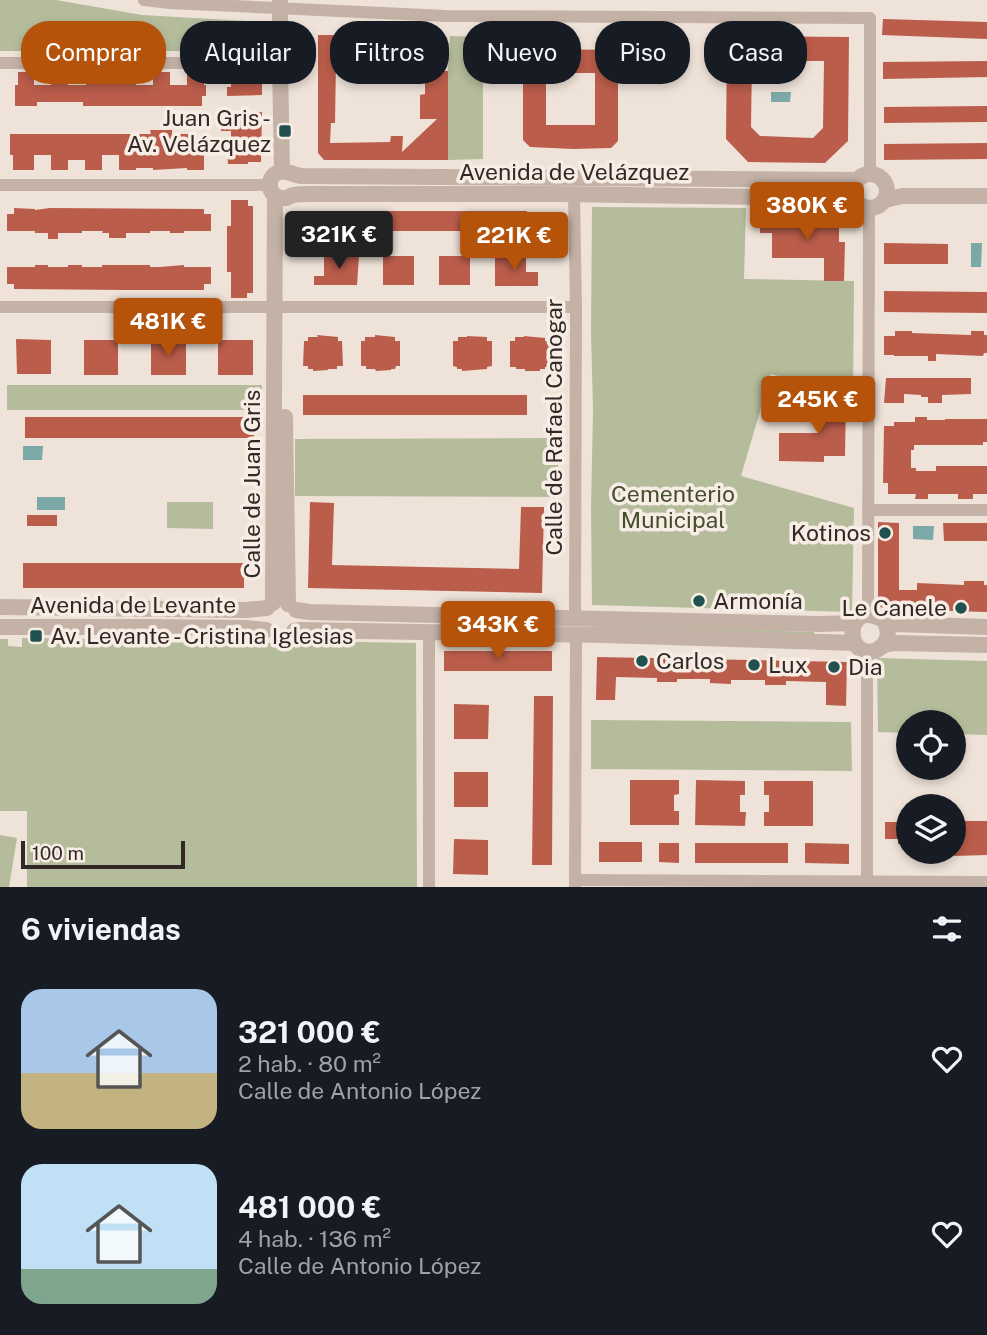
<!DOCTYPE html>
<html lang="es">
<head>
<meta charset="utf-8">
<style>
  body { margin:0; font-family:"Public Sans",sans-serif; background:#242831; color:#f1f3f6; height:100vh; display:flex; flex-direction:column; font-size:26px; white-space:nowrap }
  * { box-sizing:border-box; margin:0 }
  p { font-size:23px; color:#9ea1a6 }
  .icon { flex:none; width:38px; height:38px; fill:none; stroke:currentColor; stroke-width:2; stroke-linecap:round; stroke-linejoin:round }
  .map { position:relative; height:887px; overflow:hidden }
  .side { display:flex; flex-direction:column; background:#171b24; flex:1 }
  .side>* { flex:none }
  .top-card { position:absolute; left:21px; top:21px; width:945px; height:63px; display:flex; gap:14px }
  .fabs { position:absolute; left:896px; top:710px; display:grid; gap:14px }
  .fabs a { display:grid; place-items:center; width:70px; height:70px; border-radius:50%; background:#171b24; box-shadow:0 4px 10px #0003; font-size:35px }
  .scale { position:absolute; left:21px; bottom:18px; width:164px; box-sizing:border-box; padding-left:7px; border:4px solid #322926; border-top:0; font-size:19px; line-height:24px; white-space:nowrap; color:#322926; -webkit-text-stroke:5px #f7ede5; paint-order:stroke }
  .price { position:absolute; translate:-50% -60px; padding:0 16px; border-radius:7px; background:#b45309; color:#fff; font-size:23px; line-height:46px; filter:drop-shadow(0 2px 4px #0008) }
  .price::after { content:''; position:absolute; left:50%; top:42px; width:21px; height:16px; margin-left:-10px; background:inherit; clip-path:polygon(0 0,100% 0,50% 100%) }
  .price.selected { background:#222; color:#fff }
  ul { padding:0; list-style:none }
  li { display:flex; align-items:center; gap:21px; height:175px; padding:0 21px }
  li span { display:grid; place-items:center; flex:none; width:196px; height:140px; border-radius:21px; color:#555 }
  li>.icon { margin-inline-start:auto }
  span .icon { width:84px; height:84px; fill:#fffc; stroke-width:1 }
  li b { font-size:30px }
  h2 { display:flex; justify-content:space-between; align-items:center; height:84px; padding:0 21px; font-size:30px }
  .pill { padding:0 24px; border-radius:28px; background:#171b24; box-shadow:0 4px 10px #0003; font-size:24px; line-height:63px }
  .pill.selected { background:#b45309; color:#fff }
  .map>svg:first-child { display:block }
  .green { fill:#b4bc9b }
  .water { fill:#7ba9a7 }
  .building { fill:#bb5d4b; fill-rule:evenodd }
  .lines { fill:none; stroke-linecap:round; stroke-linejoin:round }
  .minor { stroke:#c5b2a6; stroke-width:12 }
  .tertiary { stroke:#c5b2a6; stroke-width:16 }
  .poi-dot { fill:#20504f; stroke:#f7ede5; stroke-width:2.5 }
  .labels { text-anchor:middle; stroke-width:7; stroke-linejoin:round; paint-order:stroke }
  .poi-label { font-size:23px; fill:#322926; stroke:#f7ede5; text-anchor:start }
  .street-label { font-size:23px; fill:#322926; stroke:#f7ede5 }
  .park-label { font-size:23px; fill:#454e2d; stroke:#f7ede5 }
</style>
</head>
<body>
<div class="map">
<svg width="987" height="887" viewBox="0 0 987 887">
  <rect width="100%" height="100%" fill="#efe3d9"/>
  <g class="green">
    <path d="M0,0H56L142,15L263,22L262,51H0Z"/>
    <path d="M450,36L483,37V159L448,160V71Z"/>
    <path d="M592,207L746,208L744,279L854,281L853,396L771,374L741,476L854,508L852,612L592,605L591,507L593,409L591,333Z"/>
    <rect x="7" y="385" width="255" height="25"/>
    <path d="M558,438V451H553V463H558V497L295,496V439Z"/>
    <path d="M167,502H213V529L167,528Z"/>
    <path d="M609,626L814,632V634L609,629Z"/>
    <path d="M22,638L261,641L278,645L299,641L416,643L417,887H27V811H0V639H8V646L22,647Z"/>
    <path d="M877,658L987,661V735L954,734V723H908V733L878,732Z"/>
    <path d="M591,720L851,722L852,771L591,769Z"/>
    <path d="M0,835L17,838L9,887H0Z"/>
  </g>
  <g class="water">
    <path d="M771,92H791L790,102H771Z"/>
    <path d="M971,243H982L981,267H971Z"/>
    <path d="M23,446H43L42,460H23Z"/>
    <rect x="37" y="497" width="28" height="13"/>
    <path d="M913,526H934L933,540L913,539Z"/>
  </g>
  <g class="building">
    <path d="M883,19L987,22V39L882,35Z"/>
    <path d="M318,35H412V54H384V59L359,58V41L340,61H336L335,123H331L330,143L390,142L391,136H403L402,152L437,119H420V95L425,94V71H448V160H324L318,153Z"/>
    <path d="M727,36L849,37L848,141L825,163L748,162L726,139ZM752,61H824L823,128L813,138L760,136L751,127Z"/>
    <path d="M546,49L611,50L618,57V141L611,148L573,149L530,147L523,140V57L530,50ZM546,73H595V125H546Z"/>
    <path d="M987,61V77L883,79V62Z"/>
    <path d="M18,72H34V85H51V72H68V85H86L85,72H136V85H153V72H170V85H187V72H204V85H206V96H202V106H83V102H37V106H15V85H18Z"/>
    <path d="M231,76H248V79H262V95L227,96V87H231Z"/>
    <path d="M987,106V122L884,123V107Z"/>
    <path d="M231,112H262L261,162H248V164H228L227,153H231V131H221V120H231Z"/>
    <path d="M150,130H172V134H196V139H206V155H204V170H187V168L153,170V168H136V170H119V155H102V170H85V160H68V170H51V155H34V170H13V155H10V134H151Z"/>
    <path d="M987,143V159L884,160V144Z"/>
    <path d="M231,200H248V206H253V293H247V298H231V272H227V226H231Z"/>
    <path d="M14,208L35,209V210L50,208L204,209V214H211V231H184V233H170V231H150V233H126V238H109V233H102L103,231H82V233H58V239H48V233H35V231H7V214H14Z"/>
    <rect x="303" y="211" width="224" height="20"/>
    <path d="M760,217L826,218V226H839V242H845L844,281H824V258H772V233H760Z"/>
    <path d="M884,243L948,244V264H884Z"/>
    <path d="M324,256H359L357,285H314V276H324Z"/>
    <rect x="383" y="256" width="31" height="29"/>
    <rect x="439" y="256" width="31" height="29"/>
    <path d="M495,256H526V272H538V286H495Z"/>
    <path d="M35,265H48V267H68V265H82V267H102V265H150V267H160L184,265V267H211V284H204V290H126L14,289V284H7V267H35Z"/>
    <path d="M884,291L987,292V313L884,312Z"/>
    <path d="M895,331H912V333L971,335V331H984V335H987V353H984L983,356L936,354V361H928V356H894V355H884V336H895Z"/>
    <path d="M317,335L338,337V341H342L343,366H337V369H328V370L313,371V369H308V366H303L304,341H308V337H318Z"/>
    <path d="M375,335L395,337V341H400V366H396L395,369H391V370L376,371L375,369H366V366H361V341H365V337H375Z"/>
    <path d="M467,336L487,337V341H492V366L487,367V369L462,371V369H457V367L453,366V341H458V337H467Z"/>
    <path d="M524,336L545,338V341H549V367H545V369H540V371H525V369H516V367H510V341H515V337H524Z"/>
    <path d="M16,339L51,340V374H17Z"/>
    <rect x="84" y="340" width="34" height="35"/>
    <rect x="151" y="340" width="35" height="35"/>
    <rect x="218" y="340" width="35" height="35"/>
    <path d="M886,378H971V394L942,395V403H928V397H921V395L904,394V403H884Z"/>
    <rect x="303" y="395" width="224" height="20"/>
    <path d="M818,399H846L845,456H824V462L779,461V433H818Z"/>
    <path d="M25,417H244V426H259L253,438H25Z"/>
    <path d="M915,417H927V420H945V419H987V442H983V445H914V450H911V468H916V471H936V466H987V494H973V499H958V494H928V499H915L916,494H888V483H883L884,426H894V422H915Z"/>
    <path d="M310,502L334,503L332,565L519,569L521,507H544L542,593L308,588Z"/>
    <rect x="27" y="515" width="30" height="11"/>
    <path d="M878,522L899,523V590H917V583L964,585V581H984V585H987V612L886,609L878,606Z"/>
    <path d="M943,523H987V541H944Z"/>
    <rect x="23" y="563" width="221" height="25"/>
    <rect x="444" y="651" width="108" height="20"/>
    <path d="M597,657L847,662L846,706L826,705V682L786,681V685H765V680H731V684L710,683V679H677V682H657V678L616,677L615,700H596Z"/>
    <path d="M534,696H553L552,865H532Z"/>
    <path d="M454,704L489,705L488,739H454Z"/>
    <rect x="454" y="772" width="34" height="35"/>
    <path d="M630,780H679V794L674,795V811H679V825H630Z"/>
    <path d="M696,780L745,781V795H740V812H746L745,826L695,825Z"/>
    <path d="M764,781H813V826H764V812H769V795H764Z"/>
    <path d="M954,821H987V855L954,856Z"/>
    <path d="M885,822H908V844H898V839H885Z"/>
    <path d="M454,839L488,840V875L453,874Z"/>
    <rect x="599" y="842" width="43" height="20"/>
    <path d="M659,843H679V863L659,862Z"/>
    <rect x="695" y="843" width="93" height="20"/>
    <path d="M805,843L849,844V864L805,863Z"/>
  </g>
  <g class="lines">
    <g class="minor">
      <path d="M144,0L170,3L446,16L870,18V174"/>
      <path d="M0,63H280"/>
      <path d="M0,185H269"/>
      <path d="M574,194L576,307L575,617"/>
      <path d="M0,307H576"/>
      <path d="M868,510H987"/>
      <path d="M868,615L869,208"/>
      <path d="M575,880L987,882"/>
      <path d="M575,886L576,635"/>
      <path d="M429,887V632"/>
      <path d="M867,887V651"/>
    </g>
    <g class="tertiary">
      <path d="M280,0V63L282,171"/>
      <circle cx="870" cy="191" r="17"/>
      <path d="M856,200L840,198L557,194H310C304,194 298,194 293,195C288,197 288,199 283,198C267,198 265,175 280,172C287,170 293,175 301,176L858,180"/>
      <path d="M885,200L902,196H987"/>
      <path d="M285,417L288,604"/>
      <path d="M273,603L275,196"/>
      <path d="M0,607L246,610L267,608"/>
      <path d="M296,610L310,612L819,624L855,623"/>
      <path d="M884,621C899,646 864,664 854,641C852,635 852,630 854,624C864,606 881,620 894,624L987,627"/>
      <path d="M0,627H148L245,628L266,630"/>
      <path d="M294,631L301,630L604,635L855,643"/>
      <path d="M884,645L894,643L987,645"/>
    </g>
  </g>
  <g class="poi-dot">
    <rect x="278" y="124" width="14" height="14" rx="3.5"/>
    <circle cx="885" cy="533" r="7"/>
    <circle cx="699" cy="601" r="7"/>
    <circle cx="961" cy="608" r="7"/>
    <rect x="29" y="629" width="14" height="14" rx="3.5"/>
    <circle cx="642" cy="661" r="7"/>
    <circle cx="754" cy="665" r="7"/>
    <circle cx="834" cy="667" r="7"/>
  </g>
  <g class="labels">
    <g class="poi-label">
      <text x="271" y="126" text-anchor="end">Juan Gris -<tspan x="271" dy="26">Av. Velázquez</tspan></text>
      <text x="871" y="541" text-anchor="end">Kotinos</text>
      <text x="713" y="609">Armonía</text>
      <text x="947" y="616" text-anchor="end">Le Canele</text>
      <text x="50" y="644">Av. Levante - Cristina Iglesias</text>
      <text x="656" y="669">Carlos</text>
      <text x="768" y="673">Lux</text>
      <text x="848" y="675">Dia</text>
    </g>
    <g class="street-label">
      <text x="574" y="180">Avenida de Velázquez</text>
      <text transform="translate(554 427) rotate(-90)" y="8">Calle de Rafael Canogar</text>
      <text transform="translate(252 484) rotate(-90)" y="8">Calle de Juan Gris</text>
      <text x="133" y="613">Avenida de Levante</text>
    </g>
    <g class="park-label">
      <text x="673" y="502">Cementerio<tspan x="673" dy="26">Municipal</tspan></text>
    </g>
  </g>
</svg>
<div class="fabs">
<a><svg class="icon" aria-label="locate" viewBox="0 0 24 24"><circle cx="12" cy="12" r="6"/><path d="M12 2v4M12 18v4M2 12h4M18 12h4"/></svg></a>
<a><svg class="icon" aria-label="layers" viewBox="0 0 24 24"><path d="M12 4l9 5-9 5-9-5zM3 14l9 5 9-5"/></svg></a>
</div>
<div class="scale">100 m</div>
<b class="price" style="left:807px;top:242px">380K €</b>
<b class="price selected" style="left:339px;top:271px">321K €</b>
<b class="price" style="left:514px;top:272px">221K €</b>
<b class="price" style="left:168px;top:358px">481K €</b>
<b class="price" style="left:818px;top:436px">245K €</b>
<b class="price" style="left:498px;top:661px">343K €</b>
<div class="top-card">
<a class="pill selected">Comprar</a>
<a class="pill">Alquilar</a>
<a class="pill">Filtros</a>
<a class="pill">Nuevo</a>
<a class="pill">Piso</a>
<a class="pill">Casa</a>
</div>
</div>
<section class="side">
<h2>6 viviendas<svg class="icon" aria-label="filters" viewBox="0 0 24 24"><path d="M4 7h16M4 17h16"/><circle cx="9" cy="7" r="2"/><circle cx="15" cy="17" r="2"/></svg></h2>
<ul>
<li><span style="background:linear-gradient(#a9c7e8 60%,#c2b280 0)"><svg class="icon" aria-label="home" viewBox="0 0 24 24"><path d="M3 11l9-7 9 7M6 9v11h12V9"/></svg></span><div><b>321 000 €</b><p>2 hab. · 80 m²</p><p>Calle de Antonio López</p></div><svg class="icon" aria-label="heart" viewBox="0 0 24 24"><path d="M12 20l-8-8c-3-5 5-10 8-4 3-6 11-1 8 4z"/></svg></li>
<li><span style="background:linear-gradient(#bfe0f5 75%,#7fa58c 0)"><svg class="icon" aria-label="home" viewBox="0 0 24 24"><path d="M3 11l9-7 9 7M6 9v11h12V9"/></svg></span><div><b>481 000 €</b><p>4 hab. · 136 m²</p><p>Calle de Antonio López</p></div><svg class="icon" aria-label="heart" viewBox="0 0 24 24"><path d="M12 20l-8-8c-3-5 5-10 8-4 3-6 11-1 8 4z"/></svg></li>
</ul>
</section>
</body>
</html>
